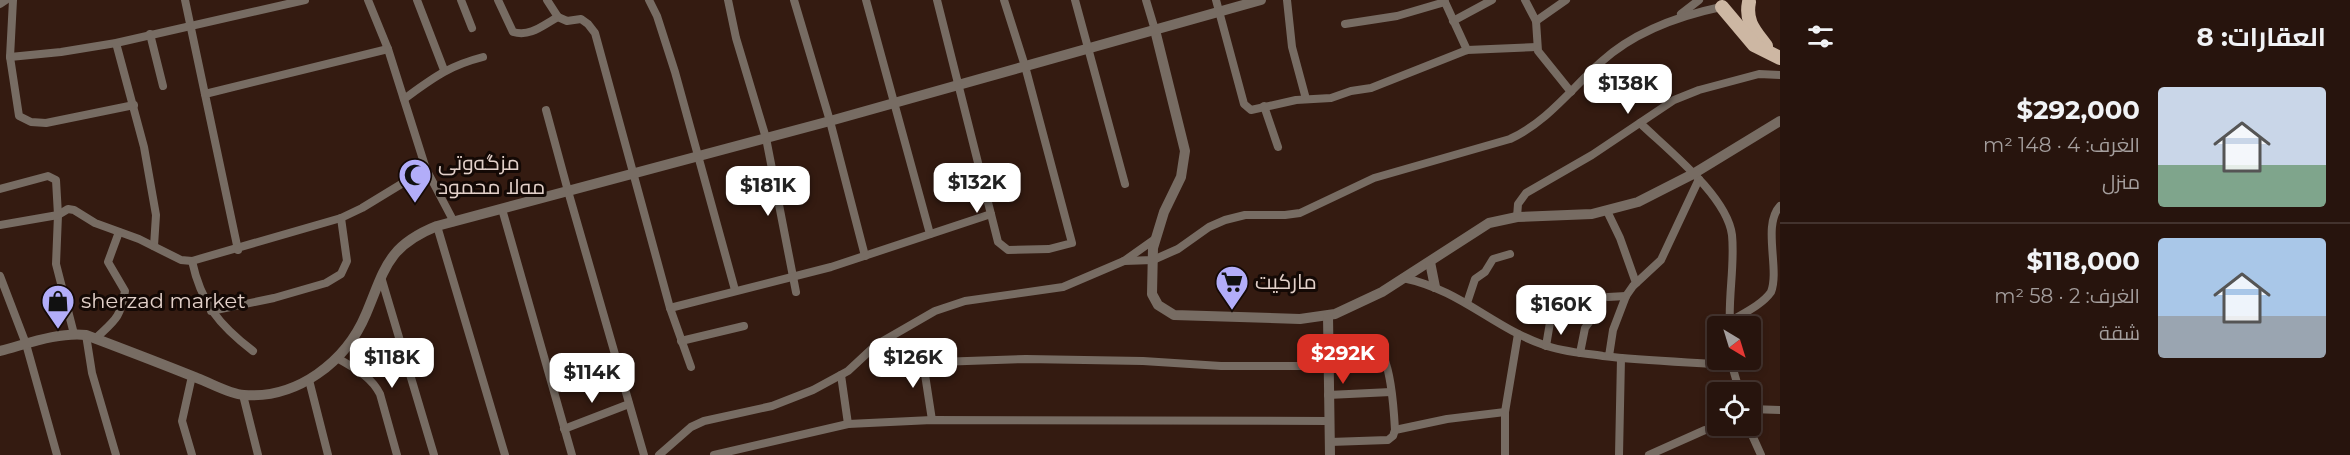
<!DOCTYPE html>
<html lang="ar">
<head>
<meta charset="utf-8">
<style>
  body { margin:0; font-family:Montserrat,Cairo,sans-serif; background:#2f1d16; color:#f1f3f6; direction:rtl; height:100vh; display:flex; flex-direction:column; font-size:22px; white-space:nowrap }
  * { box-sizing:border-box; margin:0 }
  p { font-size:20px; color:#a49e9d }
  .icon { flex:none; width:33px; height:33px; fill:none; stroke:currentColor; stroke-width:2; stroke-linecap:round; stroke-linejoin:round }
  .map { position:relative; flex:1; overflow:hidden; direction:ltr }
  .details { display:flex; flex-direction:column; background:#27140d; width:570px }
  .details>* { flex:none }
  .needle { width:39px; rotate:142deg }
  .buttons { position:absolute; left:1707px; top:316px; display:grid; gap:12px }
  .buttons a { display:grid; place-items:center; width:54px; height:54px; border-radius:6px; background:#27140d; box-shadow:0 3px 9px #0003,0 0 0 2px #43332e; font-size:30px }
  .price { position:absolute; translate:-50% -51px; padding:0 14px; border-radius:12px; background:#fff; color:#222; font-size:20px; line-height:39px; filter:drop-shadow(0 2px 3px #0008) }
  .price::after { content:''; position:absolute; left:50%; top:36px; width:18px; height:14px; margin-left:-9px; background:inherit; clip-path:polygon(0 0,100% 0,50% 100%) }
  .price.on { background:#d93025; color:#fff }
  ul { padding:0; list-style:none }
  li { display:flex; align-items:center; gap:18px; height:150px; padding:0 24px }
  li+li { border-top:2px solid #43332e }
  li span { display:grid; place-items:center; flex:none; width:168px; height:120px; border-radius:6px; color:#555 }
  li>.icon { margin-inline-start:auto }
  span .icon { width:72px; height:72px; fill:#fffc; stroke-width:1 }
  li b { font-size:26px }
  h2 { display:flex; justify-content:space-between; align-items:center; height:72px; padding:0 24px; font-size:26px }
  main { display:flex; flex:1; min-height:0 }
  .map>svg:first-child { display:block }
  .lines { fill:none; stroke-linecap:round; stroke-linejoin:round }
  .minor { stroke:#776c63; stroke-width:8 }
  .tertiary { stroke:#776c63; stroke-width:10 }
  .primary { stroke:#cdb7a3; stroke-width:14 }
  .labels { text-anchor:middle; stroke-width:6; stroke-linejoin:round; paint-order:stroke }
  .poi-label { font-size:21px; fill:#e2d0c9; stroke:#140905; text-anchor:start }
</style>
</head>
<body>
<main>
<section class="details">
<h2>العقارات: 8<svg class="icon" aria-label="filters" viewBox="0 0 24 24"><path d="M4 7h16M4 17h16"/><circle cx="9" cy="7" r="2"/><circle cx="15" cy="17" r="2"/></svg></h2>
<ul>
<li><span style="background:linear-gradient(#c9d6e8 65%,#7fa58c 0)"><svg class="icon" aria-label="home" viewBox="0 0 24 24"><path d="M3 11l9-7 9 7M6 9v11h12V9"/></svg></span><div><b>$292,000</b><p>الغرف: 4 · 148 m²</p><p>منزل</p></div></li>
<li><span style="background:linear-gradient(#a9c7e8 65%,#9aa5b1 0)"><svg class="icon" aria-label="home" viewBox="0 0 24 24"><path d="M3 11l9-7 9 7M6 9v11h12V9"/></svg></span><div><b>$118,000</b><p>الغرف: 2 · 58 m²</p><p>شقة</p></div></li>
</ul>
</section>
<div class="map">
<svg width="1780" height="455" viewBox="0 0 1780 455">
  <rect width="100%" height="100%" fill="#341b11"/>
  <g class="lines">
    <g class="minor">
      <path d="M13,0L10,57L19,116L31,122L46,123L134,105"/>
      <path d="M185,0L238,250"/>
      <path d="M368,0L388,49L426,169L454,222"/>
      <path d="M417,0L444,70"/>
      <path d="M461,0L472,28"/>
      <path d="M498,0L513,32C531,37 543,25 558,17"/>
      <path d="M547,0L558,17L567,21L581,19L588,24L595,33L670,308L691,367"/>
      <path d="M649,0L657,16L675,72L735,290"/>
      <path d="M728,0L736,38L766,138L796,292"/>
      <path d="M794,0L830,121L865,256"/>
      <path d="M866,0L930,234"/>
      <path d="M937,0L998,242L1008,250L1049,249L1072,243L1025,66L1004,0"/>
      <path d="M1075,0L1125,184"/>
      <path d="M1146,0L1155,30"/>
      <path d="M1216,0L1244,104L1251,110L1296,100L1331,98L1351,91L1371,88L1467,50L1537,47"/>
      <path d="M1287,0L1292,47L1306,99"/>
      <path d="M1444,0L1467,50"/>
      <path d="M1525,0L1536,21L1538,51L1571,92"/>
      <path d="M0,4L6,0"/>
      <path d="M1681,14L1699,0"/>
      <path d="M1453,21L1492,0"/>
      <path d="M1536,21L1566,0"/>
      <path d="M1345,24L1397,16L1445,2"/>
      <path d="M150,34L163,86"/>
      <path d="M116,43L144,147L156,215L154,246"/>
      <path d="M10,57L61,52L116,43L305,0"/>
      <path d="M205,94L388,49"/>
      <path d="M404,99C433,78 448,66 483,57"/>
      <path d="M1264,106L1278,147"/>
      <path d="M546,110L568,191L644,455"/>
      <path d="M1640,123C1668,150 1727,196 1732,235C1735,265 1728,296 1730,327"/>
      <path d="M0,189L48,176L56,180L58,215L56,264L74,334"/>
      <path d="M502,209L572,455"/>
      <path d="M1607,211L1620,238L1636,283"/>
      <path d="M1517,217L1518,204L1526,193L1592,155L1674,100L1699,90L1759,74L1780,75"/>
      <path d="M0,225L58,215L68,209L74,210L95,223L139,239L181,260L192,261L341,218L362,208L426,169"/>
      <path d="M437,226L505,455"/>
      <path d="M192,261C201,303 219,325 253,351"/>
      <path d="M1124,261L1153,260L1178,249L1209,227L1225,220L1245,215H1285L1300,213L1374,178L1510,139C1547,122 1571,89 1601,62C1634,32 1678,16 1721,7"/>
      <path d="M0,276L26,344L57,455"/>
      <path d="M381,277L434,455"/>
      <path d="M1403,278C1461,290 1492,327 1544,345C1563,352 1583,353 1603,356C1645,361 1689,362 1731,365"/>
      <path d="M1608,297L1626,296"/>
      <path d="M1467,303L1475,279L1485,272L1493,259L1510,254"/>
      <path d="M670,308L831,267L991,214"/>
      <path d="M211,311L274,298L326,283L341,274L347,261L341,218"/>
      <path d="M1729,322C1742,314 1762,305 1771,292C1780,269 1762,225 1780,206"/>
      <path d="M86,335L92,373L116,455"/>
      <path d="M95,339C115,320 120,319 125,291L108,262L119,232"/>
      <path d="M681,341L744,326"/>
      <path d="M1328,341C1342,341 1362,339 1375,345C1391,355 1394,412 1395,430L1393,436L1388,440L1330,442"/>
      <path d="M1546,346L1553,305"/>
      <path d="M1580,353L1585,328L1593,317"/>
      <path d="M1609,356L1613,330L1626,296L1633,286L1661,260L1699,179"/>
      <path d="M337,358C354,368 371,376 380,394L397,455"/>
      <path d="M1731,362L1740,393"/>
      <path d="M841,375L848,424"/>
      <path d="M309,380L328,455"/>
      <path d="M243,395L258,455"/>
      <path d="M1328,395L1391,392"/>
      <path d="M1750,409L1780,410"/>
      <path d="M932,420L924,368L927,364L938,362L1026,359L1143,361L1221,366H1328"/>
      <path d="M1748,426L1761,455"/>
      <path d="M564,429L629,404"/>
      <path d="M1395,430L1447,419L1505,412"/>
      <path d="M192,455L182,421L192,376"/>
      <path d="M659,455L691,427L704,421L772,406L813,390L848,371L876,345L935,311L965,301L1063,287L1124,261L1155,239"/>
      <path d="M714,455L848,424L932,420L1329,421"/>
      <path d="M1505,455V412L1518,334"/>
      <path d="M1619,455L1621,358"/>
      <path d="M1649,455L1705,430L1719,426"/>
    </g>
    <g class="tertiary">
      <path d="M1155,30L1185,151L1181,177L1164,212L1153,248L1152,294L1158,305L1174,315L1300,319L1335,314L1382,292L1489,223L1517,217L1592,214L1638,202L1693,174L1780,121"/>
      <path d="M1430,262L1435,287"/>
      <path d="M1328,316L1330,455"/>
      <path d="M0,351C27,344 58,332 86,335C123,349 160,363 197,378C211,383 229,394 244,395C297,399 346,362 366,314C385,269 387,246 437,226L830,121L1261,0"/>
    </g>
    <g class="primary">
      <path d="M1749,2C1745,22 1755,31 1766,46"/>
      <path d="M1722,7L1754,45L1780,58"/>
    </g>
  </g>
  <defs>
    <g id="mosque-pin" transform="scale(1.725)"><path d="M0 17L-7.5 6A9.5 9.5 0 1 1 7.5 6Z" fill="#b2adf9" stroke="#140905"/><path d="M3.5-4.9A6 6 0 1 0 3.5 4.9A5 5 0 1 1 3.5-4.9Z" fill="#111"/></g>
    <g id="supermarket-pin" transform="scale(1.725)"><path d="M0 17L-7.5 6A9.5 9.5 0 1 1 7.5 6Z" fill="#b2adf9" stroke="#140905"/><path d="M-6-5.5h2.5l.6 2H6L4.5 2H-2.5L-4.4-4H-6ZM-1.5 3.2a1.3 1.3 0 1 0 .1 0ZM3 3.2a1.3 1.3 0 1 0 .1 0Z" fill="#111"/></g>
    <g id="shop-pin" transform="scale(1.725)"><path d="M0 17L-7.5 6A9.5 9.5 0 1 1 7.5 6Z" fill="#b2adf9" stroke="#140905"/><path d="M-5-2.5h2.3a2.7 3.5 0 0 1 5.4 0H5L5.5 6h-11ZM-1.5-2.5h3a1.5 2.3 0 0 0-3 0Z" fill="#111"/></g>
  </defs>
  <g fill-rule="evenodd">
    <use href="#mosque-pin" x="415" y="175"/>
    <use href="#supermarket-pin" x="1232" y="282"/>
    <use href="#shop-pin" x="58" y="301"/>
  </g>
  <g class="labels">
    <g class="poi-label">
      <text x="438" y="170">مزگه‌وتی<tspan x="438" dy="24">مه‌لا محمود</tspan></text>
      <text x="1255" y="289">ماركيت</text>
      <text x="81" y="308">sherzad market</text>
    </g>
  </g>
</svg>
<div class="buttons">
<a><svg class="needle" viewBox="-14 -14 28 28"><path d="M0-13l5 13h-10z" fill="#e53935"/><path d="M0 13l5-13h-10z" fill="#a49e9d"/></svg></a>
<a><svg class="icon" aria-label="locate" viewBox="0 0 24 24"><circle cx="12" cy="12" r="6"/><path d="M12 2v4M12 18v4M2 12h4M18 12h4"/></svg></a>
</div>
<b class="price" style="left:1628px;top:115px">$138K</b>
<b class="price" style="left:977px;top:214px">$132K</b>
<b class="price" style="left:768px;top:217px">$181K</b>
<b class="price" style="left:1561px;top:336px">$160K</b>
<b class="price on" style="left:1343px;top:385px">$292K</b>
<b class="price" style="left:392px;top:389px">$118K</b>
<b class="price" style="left:913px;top:389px">$126K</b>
<b class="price" style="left:592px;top:404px">$114K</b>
</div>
</main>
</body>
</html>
